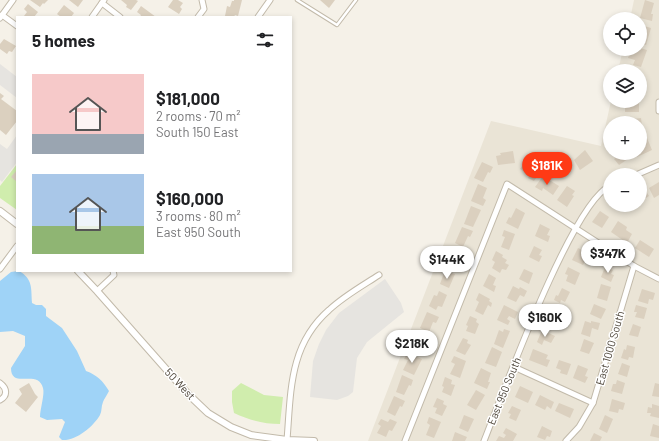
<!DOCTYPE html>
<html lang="en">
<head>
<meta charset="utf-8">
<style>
  body { margin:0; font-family:Barlow,sans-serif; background:#f2f2f2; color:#202124; height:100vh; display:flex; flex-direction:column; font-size:15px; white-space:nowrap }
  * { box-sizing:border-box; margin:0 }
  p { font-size:13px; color:#757577 }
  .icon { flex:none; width:22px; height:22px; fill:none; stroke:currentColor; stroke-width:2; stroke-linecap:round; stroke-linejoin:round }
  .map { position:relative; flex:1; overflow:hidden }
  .sheet { position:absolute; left:16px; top:16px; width:276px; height:256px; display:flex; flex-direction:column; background:#fff; border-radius:0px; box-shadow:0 2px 6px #0003 }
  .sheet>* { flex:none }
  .controls { position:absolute; left:603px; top:12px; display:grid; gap:8px }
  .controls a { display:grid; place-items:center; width:44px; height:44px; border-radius:50%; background:#fff; box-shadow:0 2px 6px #0003; font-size:20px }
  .price { position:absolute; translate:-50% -34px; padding:0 9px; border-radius:14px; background:#fff; color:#222; font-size:13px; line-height:26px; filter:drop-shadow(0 1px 2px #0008) }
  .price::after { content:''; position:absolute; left:50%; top:24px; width:12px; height:9px; margin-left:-6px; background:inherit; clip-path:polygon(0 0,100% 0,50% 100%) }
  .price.active { background:#ff3a15; color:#fff }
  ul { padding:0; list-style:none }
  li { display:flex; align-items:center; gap:12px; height:100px; padding:0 16px }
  li span { display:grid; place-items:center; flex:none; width:112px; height:80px; border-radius:0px; color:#555 }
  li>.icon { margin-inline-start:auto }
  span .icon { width:48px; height:48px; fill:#fffc; stroke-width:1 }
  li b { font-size:17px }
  h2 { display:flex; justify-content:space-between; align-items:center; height:48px; padding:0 16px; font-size:17px }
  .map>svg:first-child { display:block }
  .residential { fill:#eae4d6; fill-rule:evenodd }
  .green { fill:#d0edad }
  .parking { fill:#e6e4e0 }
  .water { fill:#9fd3f7 }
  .building { fill:#dbd0bf }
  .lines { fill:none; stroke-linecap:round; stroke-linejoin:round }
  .service-casing { stroke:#c2baaa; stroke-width:4.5 }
  .minor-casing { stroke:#c2baaa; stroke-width:7 }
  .tertiary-casing { stroke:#c2baaa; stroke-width:8 }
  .service { stroke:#fff; stroke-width:2.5 }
  .minor { stroke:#fff; stroke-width:5 }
  .tertiary { stroke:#fff; stroke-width:6 }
  .labels { text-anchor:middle; stroke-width:3; stroke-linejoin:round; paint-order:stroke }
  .street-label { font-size:11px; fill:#4a4236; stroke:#fff }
</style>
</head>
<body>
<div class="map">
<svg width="659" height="441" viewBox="0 0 659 441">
  <rect width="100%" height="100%" fill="#f5f1e8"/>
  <path class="residential" d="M634,0H659V441H368L491,121L601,146L611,101H640V71H618L623,49H640V19H630ZM610,123H640V153H610ZM610,175H640V205H610Z"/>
  <g class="green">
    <path d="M17,164V210L0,198V186Z"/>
    <path d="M241,383L264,395L283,397L280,424C264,424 249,420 234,413L232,402V391Z"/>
  </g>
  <g class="parking">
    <path d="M0,64L17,77V98L0,85Z"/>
    <path d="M17,135V162L2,182L0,180V144L7,149Z"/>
    <path d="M385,279L401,303L404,312L367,342L357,358L353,392L348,396L337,400L310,397L313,361L319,344L326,330L339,313Z"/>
  </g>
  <path class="water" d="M19,271C33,279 31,288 32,303L36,305H42L46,309V316L62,328L77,351L86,371C97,375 103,381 109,391C107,395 104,399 103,402C101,407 102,411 100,415C93,427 76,441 62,440L59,437L65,422L62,419L47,420L40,417C40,409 45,394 43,388C38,368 11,390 11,368L25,346V336L13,331L0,332V281L11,272Z"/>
  <g class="building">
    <path d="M30,0H48L44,4L43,3L40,7Z"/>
    <path d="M69,0H83L78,7Z"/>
    <path d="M121,0H136L138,1L131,10L126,7L127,5Z"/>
    <path d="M173,0H178L183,3L180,7L182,9L179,14L168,7Z"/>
    <path d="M234,0H242L238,16L235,15L234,17L225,16L227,6L230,7L232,1H234Z"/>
    <path d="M320,0H335L329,8Z"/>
    <path d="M645,0L654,3L651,14H653L652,21L640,18Z"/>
    <path d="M28,4L38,12L34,17L24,16L27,12L24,9Z"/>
    <path d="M64,5L74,13L71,17L69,16L61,17L57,14Z"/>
    <path d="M141,6L156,17H140L141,15L137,12Z"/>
    <path d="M644,26L651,28L646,45L640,43V38Z"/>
    <path d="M4,39L16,46L12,52L9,51L7,54L0,49V44Z"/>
    <path d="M640,48L647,50L641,67L633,65L635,60L628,58L631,50L636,51V49Z"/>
    <path d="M0,93L4,96L1,99L17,111V121L6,135L0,130Z"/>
    <rect x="625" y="101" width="14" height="11"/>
    <path d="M641,118L643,133L640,134V123H634L633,119Z"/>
    <path d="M647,138L652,150L637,157L636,153H640V145L642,144L640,141Z"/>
    <path d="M585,150L593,161L580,170L574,160Z"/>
    <path d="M513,151L515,163L498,165L496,156L501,155L500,153Z"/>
    <path d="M623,153L628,159L619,165L614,159Z"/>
    <path d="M526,161L541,171L534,181L528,178L530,175L520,169Z"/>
    <path d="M482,162L493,167L490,173L488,172L483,182L474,178Z"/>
    <path d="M17,170V182L11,177Z"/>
    <path d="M543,176L559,186L553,195L543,188L542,191L535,187Z"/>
    <path d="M659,182V195L654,198L649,188Z"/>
    <path d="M478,184L487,188L483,198L486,200L483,206L471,201Z"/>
    <path d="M567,186L575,191L572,195L574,196L567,207L557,200Z"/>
    <path d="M644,188L649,196L640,202V191Z"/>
    <path d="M471,206L481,210L473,227L464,224Z"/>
    <path d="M516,208L525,213L518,229L506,223L509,217L511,218Z"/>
    <path d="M600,211L609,217L602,228L592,222Z"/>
    <path d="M618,221L627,227L626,230L632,234L627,243L611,232Z"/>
    <path d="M540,224L550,229L547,235L550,236L548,242L535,236Z"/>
    <path d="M462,227L473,231L470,237L468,236L463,247L455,243Z"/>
    <path d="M504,230L515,234L509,250L501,247L505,237L502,236Z"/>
    <path d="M640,240L654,249L649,257L635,248Z"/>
    <path d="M534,246L542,250L539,255L542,256L539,262L529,257Z"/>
    <path d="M578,248L589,253L583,265L572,260Z"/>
    <path d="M453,249L464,253L456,267L447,263Z"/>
    <path d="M496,251L503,255L502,257L507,260L505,263L509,265L506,270L502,269L500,273L492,268L495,262L492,260Z"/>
    <path d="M568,267L580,273L575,285L566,281L568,275L565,274Z"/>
    <path d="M605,267L613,270L611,274L614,275L611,282L601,277Z"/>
    <path d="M524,269L533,273L529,284L519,279Z"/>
    <path d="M449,272L455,274L449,288L440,284L444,273L448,274Z"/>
    <path d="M489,274L496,278L493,285L496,286L494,292L483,286Z"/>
    <path d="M601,284L611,287L607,301L597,298Z"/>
    <path d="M513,286L519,289L520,287L527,291L524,297L520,295L516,302L507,298Z"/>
    <path d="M562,288L570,292L565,302L561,300L560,303L554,300L556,295L558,296Z"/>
    <path d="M642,289L655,293L653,300L649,299L648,304L638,301Z"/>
    <path d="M439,291L447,295L442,307L438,306L436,310L429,306L434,295L437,296Z"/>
    <path d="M479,293L490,299L489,301L492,303L491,307L488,305L483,315L475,311L479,302L476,300Z"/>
    <path d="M594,304L606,309L601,319L590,314Z"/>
    <path d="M504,305L518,312L515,319L509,316L507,319L510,321L508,325L497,320Z"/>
    <path d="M636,305L647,308L644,319L635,317L637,312H634Z"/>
    <path d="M554,310L558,311L556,315L561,317L557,328L546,323L550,312L552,313Z"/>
    <path d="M427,312L439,317L436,323L433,322L429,332L420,328Z"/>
    <path d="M470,316L477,319L476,322L479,324L475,334L466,331L468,326L466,325Z"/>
    <path d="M585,321L591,323V321L600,323L598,330L592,328L590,337L581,334Z"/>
    <path d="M633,324L641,327L638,337L629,335Z"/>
    <path d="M504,329L510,331L503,348L494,344L499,330L503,332Z"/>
    <path d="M542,330L555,336L551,343L544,340L542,345L537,342Z"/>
    <path d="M417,333L422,335L423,334L431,337L426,346L423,345L422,349L413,346L415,342H413Z"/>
    <path d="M463,338L468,340L467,343L471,345L465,355L456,351Z"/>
    <path d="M584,339L594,343L589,354L580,351Z"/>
    <path d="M627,345L635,347L633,358L629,357L628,360L621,358L624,349L626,350Z"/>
    <path d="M492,347L502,352L496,367L485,363Z"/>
    <path d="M533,349L548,355L546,359L550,360L547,367L529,360Z"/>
    <path d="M407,353L422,359L414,375L403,370L408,360L404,359Z"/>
    <path d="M454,356L466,361L460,378L450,374L455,364L451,362Z"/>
    <path d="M559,360L571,364L567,375L560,373L561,370L556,368Z"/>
    <path d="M622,363L630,366L627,377L618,374Z"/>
    <path d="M578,365L588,369L585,376L588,377L585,383L573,378Z"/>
    <path d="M481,368L491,373L488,382H490L487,389L474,383Z"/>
    <path d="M402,375L413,380L411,386L409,385L404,395L396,392Z"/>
    <path d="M445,377L452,380L451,384L455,385L451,396L442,392L444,387L442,386Z"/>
    <path d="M617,380L625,383L622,394L611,391L613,384H616Z"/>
    <path d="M29,383L35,394L38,397L26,412L15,403L22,394L19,389Z"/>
    <path d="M655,383L659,384V397L652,396Z"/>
    <path d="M520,386L533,392L528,403L515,397Z"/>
    <path d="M476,390L485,395L476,410L467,405Z"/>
    <path d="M540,395L554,402L551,409L547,406L545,410L535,405Z"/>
    <path d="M394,396L405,401L402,407L400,406L395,416L387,412Z"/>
    <path d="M437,398L444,401L443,404L447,406L442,416L435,413L437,408L433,407Z"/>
    <path d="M612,399L625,403L623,410L619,409L618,413L609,411Z"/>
    <path d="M559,403L574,409L570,418L555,411Z"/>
    <path d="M652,404L659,406V418L650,416L651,413H647L648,407L652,408Z"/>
    <path d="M512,406L521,410L516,421L509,418L511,414L508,413Z"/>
    <path d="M464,415L474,419L468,432L459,428Z"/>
    <path d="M605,415L613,419L607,433L599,429Z"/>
    <path d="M429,417L441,422L434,438L426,435L430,425L427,423Z"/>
    <path d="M381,419L388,422L390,419L397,422L392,431L389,430L386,437L377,433L381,426L378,424Z"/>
    <path d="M653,424L659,426V438L650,436Z"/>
    <path d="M542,426L552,431L550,437L547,436L545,440L537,437Z"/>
    <path d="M506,428L517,434L513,441H496L499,436L504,438L506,435L503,433Z"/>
    <path d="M455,432L467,437L465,441H452Z"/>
    <path d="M594,433L602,437L600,441H590Z"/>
  </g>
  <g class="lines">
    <g class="service-casing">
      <path id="service" d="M297,0L337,25L356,0"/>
    </g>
    <g class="minor-casing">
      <g id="minor">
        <path d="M102,3L120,17"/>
        <path d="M2,15L17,26"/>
        <path d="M92,17L104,0"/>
        <path d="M198,17L204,9L202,0"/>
        <path d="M258,17L270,0"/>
        <path d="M0,18L13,0"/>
        <path d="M659,102V111"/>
        <path d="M636,175L659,165"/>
        <path d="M0,269L17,246"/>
        <path d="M97,291L114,275L113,271"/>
        <path d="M514,367L593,403"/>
        <path d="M0,383C7,388 8,396 0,400"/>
        <path d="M287,440C291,391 289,345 329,310C344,296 362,286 379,275"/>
        <path d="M405,441L507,184L634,266L659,279"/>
        <path d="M484,441C502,396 572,202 610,186"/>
        <path d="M566,441L579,427L593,403L634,266"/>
      </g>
    </g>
    <g class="tertiary-casing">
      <g id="tertiary">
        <path d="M0,211L17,224"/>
        <path d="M78,271L97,291L188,394L208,413L231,427L251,435L287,440L314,441"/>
      </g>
    </g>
    <use href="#service" class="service"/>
    <use href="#minor" class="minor"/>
    <use href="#tertiary" class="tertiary"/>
  </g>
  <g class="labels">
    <g class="street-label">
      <text transform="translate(610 348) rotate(-74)" y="4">East 1000 South</text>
      <text transform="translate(180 384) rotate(47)" y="4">50 West</text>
      <text transform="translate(504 391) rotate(-68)" y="4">East 950 South</text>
    </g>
  </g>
</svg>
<div class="controls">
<a><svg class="icon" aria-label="locate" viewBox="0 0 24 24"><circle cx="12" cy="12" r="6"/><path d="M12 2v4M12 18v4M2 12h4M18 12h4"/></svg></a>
<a><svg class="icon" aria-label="layers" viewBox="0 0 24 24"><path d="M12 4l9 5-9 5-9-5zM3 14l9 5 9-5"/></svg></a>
<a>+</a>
<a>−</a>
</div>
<b class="price active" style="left:547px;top:186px">$181K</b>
<b class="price" style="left:608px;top:274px">$347K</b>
<b class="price" style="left:447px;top:280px">$144K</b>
<b class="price" style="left:545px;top:338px">$160K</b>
<b class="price" style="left:412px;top:364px">$218K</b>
<section class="sheet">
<h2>5 homes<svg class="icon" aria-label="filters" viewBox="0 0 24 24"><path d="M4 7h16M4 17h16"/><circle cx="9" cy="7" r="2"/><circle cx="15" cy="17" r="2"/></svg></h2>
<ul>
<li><span style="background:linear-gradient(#f6c9c9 75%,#9aa5b1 0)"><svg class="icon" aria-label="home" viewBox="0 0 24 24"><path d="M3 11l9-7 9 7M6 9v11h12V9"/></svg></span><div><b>$181,000</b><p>2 rooms · 70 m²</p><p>South 150 East</p></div></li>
<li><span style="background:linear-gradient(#a9c7e8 65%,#8fb573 0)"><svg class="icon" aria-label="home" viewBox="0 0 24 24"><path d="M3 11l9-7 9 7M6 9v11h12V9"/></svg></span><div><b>$160,000</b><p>3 rooms · 80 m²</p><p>East 950 South</p></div></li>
</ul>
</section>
</div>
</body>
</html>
